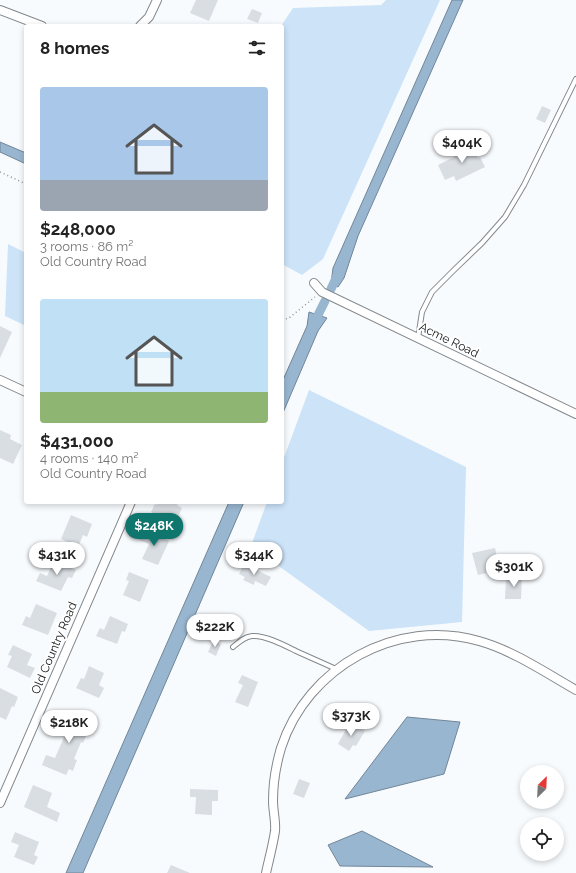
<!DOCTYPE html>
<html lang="en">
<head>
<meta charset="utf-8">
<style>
  body { margin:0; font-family:Raleway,sans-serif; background:#f2f2f2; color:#222; height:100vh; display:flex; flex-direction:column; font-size:15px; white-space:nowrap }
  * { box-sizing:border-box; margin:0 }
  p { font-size:13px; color:#767676 }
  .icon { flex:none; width:22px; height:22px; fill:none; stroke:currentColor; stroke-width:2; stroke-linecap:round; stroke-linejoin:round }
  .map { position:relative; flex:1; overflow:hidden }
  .drawer { position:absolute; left:24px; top:24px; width:260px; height:480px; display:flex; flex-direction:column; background:#fff; border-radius:4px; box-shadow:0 2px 6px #0003 }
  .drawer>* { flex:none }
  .needle { width:26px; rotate:24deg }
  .fabs { position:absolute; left:520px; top:765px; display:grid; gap:8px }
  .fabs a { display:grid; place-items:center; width:44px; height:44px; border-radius:50%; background:#fff; box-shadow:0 2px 6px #0003; font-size:20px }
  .price { position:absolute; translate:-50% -34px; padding:0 9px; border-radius:14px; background:#fff; color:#222; font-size:13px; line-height:26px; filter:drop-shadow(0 1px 2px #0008) }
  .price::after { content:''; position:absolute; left:50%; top:24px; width:12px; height:9px; margin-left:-6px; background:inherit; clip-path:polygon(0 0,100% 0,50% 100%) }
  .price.active { background:#0f766e; color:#fff }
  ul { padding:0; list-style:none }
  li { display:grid; align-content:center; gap:8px; height:212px; padding:0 16px }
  li span { display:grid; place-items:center; height:124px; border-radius:4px; color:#555 }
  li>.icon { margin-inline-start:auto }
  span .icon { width:72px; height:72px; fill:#fffc; stroke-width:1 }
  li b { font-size:17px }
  h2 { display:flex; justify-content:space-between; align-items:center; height:48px; padding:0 16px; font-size:17px }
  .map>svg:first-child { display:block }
  .green { fill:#cce3f8 }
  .water { fill:#99b6d0; stroke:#718699 }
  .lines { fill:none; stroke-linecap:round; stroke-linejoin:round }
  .canal { stroke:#99b6d0; stroke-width:9 }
  .building { fill:#d9dee3 }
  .service-casing { stroke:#83888c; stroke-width:6 }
  .minor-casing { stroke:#83888c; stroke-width:10 }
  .path { stroke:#8f9193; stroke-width:1.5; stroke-dasharray:1 3; stroke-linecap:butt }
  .service { stroke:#fff; stroke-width:4 }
  .minor { stroke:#fff; stroke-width:8 }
  .labels { text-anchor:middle; stroke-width:4; stroke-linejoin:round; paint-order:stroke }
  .street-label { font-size:12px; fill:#151718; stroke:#fff }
</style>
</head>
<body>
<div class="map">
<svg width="576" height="873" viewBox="0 0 576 873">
  <rect width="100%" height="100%" fill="#f8fbfe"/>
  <g class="green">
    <path d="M386,0H440L323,259L302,275L282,264V26H281L293,8L381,5Z"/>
    <path d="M8,244L26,253V326L5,316Z"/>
    <path d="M309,390L466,467L462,622L369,631L251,546L267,502H282V463Z"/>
  </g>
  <g class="water">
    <path d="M452,0H463L358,236L344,278L338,287L331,283L333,268Z"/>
    <path d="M0,142L26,153V164L0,152Z"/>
    <path d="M309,312L327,318L318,331L282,415V382L307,326Z"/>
    <path d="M229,502H244L83,873H66Z"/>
    <path d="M407,717L460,722L444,774L345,799Z"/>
    <path d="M362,831L433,867L340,866L328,845Z"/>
  </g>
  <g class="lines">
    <g class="canal">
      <path d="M331,289L338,274"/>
      <path d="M313,325L325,301"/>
    </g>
  </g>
  <g class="building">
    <path d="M196,0H218L209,21L190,13Z"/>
    <path d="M252,9L262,13L258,23L247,19Z"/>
    <path d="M542,106L551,110L545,123L536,119Z"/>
    <path d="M472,145L478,158L480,157L485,167L456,181L454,176L445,180L438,165L454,157L453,154Z"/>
    <path d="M0,326L12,332L0,358Z"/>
    <path d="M0,430L11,435L10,439L22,445L13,464L0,458Z"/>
    <path d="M158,502H179L177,505L182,508L175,523L151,512L155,504L157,505Z"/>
    <path d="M71,515L92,524L87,537L83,535L78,547L61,539Z"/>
    <path d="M144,530L169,541L158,565L142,559L149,544L139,540Z"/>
    <path d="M495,548L500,570L478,575L472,553Z"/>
    <path d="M54,561L76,570L72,578L68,577L61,591L36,581L40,573L47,576Z"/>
    <path d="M244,564L271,577L266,586L255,581L254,585L243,580L245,577L239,574Z"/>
    <path d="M129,572L149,580L140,602L123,595L129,581L126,580Z"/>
    <path d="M506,577H522L521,599H505Z"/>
    <path d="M36,604L57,613L48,635L22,625L26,616L30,618Z"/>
    <path d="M110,616L128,624L125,632L122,631L117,644L96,636L100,628L104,630Z"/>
    <path d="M213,641L221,644L216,656L208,652Z"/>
    <path d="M13,645L32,654L27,665L35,668L30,678L7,667L12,656L8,655Z"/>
    <path d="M89,666L104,673L99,685L104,688L99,698L76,688L81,678L84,679Z"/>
    <path d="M242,675L258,682L248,707L235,702L243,685L238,683Z"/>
    <path d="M0,688L18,697L14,707L12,706L6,720L0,717Z"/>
    <path d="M78,710L90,715L88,720L92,722L83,743L81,742L74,759L77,760L73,771L69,769L66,775L42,765L46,755L55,758L65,735L57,732L61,722L71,726Z"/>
    <path d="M350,722L365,731L356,746L353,745L349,751L338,744Z"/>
    <path d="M299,779L310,783L304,798L293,794Z"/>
    <path d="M33,785L52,793L47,807L60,813L57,822L24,807Z"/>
    <path d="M190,789L218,790V801H212V815L195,814L196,797H190Z"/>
    <path d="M15,832L39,842L34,855L38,857L34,865L14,857L19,845L11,842Z"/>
    <path d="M171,865L190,873H167Z"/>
  </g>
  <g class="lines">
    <g class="service-casing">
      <g id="service">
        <path d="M418,338L422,312L432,292L454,270L482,243L505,217L524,185L576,79"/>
        <path d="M233,647C239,642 244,637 252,636C265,635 284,645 296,651C309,657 323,663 336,669"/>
      </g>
    </g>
    <g class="minor-casing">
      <g id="minor">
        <path d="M0,10L42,26"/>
        <path d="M140,26L149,17L157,0"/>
        <path d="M314,283L322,292L576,414"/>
        <path d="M0,380L26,392"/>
        <path d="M0,803L131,502"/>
        <path d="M266,873C269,859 273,845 275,831C276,822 273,811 273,801C273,783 276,765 281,748C307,667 397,617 479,641C512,650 546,673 576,690"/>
      </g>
    </g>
    <g class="path">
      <path d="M0,172L26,184"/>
      <path d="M282,320L289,318L315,297"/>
    </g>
    <use href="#service" class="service"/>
    <use href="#minor" class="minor"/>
  </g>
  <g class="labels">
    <g class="street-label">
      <text transform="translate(449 340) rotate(26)" y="4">Acme Road</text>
      <text transform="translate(54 648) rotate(-67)" y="4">Old Country Road</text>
    </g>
  </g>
</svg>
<div class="fabs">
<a><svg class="needle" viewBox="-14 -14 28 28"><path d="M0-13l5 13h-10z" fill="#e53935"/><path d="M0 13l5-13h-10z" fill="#767676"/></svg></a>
<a><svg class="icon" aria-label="locate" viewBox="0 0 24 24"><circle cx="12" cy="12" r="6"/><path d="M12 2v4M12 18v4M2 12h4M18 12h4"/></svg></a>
</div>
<b class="price" style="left:462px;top:164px">$404K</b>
<b class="price active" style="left:154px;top:547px">$248K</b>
<b class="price" style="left:57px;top:576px">$431K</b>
<b class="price" style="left:254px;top:576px">$344K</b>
<b class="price" style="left:514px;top:588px">$301K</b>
<b class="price" style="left:215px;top:648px">$222K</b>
<b class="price" style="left:351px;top:737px">$373K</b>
<b class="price" style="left:69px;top:744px">$218K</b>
<section class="drawer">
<h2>8 homes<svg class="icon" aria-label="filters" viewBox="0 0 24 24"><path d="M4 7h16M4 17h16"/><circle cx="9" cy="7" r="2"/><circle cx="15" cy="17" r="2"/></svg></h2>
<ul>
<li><span style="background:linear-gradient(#a9c7e8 75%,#9aa5b1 0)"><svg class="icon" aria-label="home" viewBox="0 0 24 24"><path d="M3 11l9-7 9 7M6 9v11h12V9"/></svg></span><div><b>$248,000</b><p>3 rooms · 86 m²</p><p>Old Country Road</p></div></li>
<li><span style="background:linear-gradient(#bfe0f5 75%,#8fb573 0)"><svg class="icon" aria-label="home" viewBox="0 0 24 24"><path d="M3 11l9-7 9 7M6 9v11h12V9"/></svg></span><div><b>$431,000</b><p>4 rooms · 140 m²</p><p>Old Country Road</p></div></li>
</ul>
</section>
</div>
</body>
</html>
